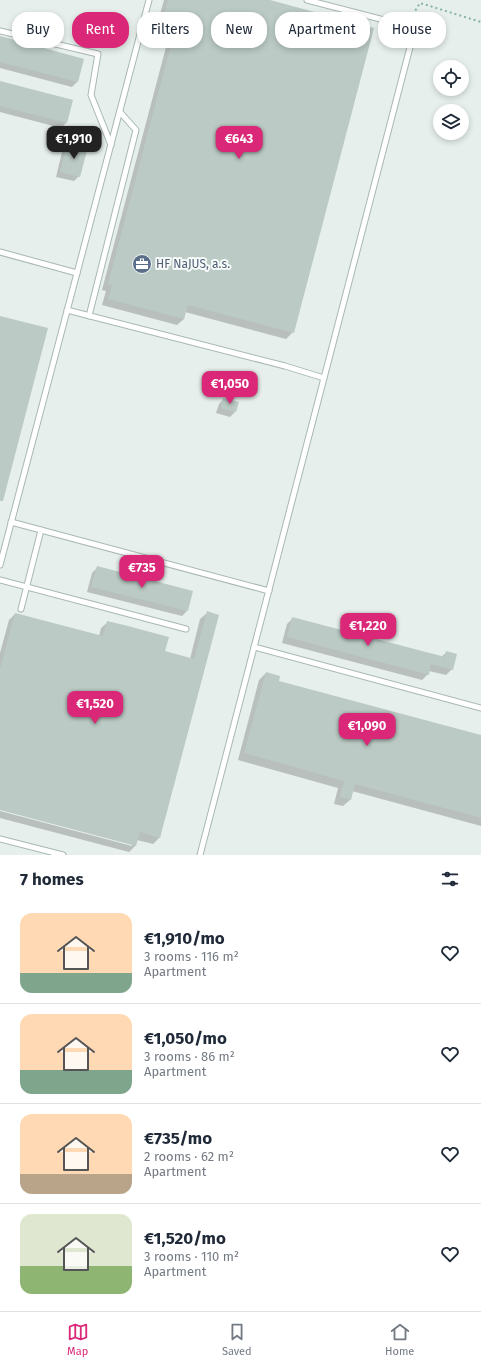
<!DOCTYPE html>
<html lang="en">
<head>
<meta charset="utf-8">
<style>
  body { margin:0; font-family:"Fira Sans",sans-serif; background:#f6f6f7; color:#1f2937; height:100vh; display:flex; flex-direction:column; font-size:15px; white-space:nowrap }
  * { box-sizing:border-box; margin:0 }
  p { font-size:13px; color:#747a83 }
  .icon { flex:none; width:22px; height:22px; fill:none; stroke:currentColor; stroke-width:2; stroke-linecap:round; stroke-linejoin:round }
  .map { position:relative; height:855px; overflow:hidden }
  .panel { display:flex; flex-direction:column; background:#fff; flex:1 }
  .panel>* { flex:none }
  .hud { position:absolute; left:12px; top:12px; width:457px; height:36px; display:flex; gap:8px }
  .buttons { position:absolute; left:433px; top:60px; display:grid; gap:8px }
  .buttons a { display:grid; place-items:center; width:36px; height:36px; border-radius:50%; background:#fff; box-shadow:0 2px 6px #0003; font-size:20px }
  .price { position:absolute; translate:-50% -34px; padding:0 9px; border-radius:8px; background:#db2777; color:#fff; font-size:13px; line-height:26px; filter:drop-shadow(0 1px 2px #0008) }
  .price::after { content:''; position:absolute; left:50%; top:24px; width:12px; height:9px; margin-left:-6px; background:inherit; clip-path:polygon(0 0,100% 0,50% 100%) }
  .price.current { background:#222; color:#fff }
  ul { padding:0; list-style:none }
  li { display:flex; align-items:center; gap:12px; height:100px; padding:0 20px }
  li+li { border-top:1px solid #e0e1e3 }
  li span { display:grid; place-items:center; flex:none; width:112px; height:80px; border-radius:12px; color:#555 }
  li>.icon { margin-inline-start:auto }
  span .icon { width:48px; height:48px; fill:#fffc; stroke-width:1 }
  li b { font-size:17px }
  h2 { display:flex; justify-content:space-between; align-items:center; height:48px; padding:0 20px; font-size:17px }
  .chip { padding:0 14px; border-radius:16px; background:#fff; box-shadow:0 2px 6px #0003; font-size:14px; line-height:36px }
  .chip.current { background:#db2777; color:#fff }
  .menu { display:flex; justify-content:space-around; align-items:center; height:56px; border-top:1px solid #e0e1e3; background:#fff; font-size:11px; color:#747a83 }
  .menu a { display:grid; justify-items:center; gap:2px }
  .menu .current { color:#db2777 }
  .map>svg:first-child { display:block }
  .shadow { fill:#0003 }
  .building { fill:#bbcac4 }
  .lines { fill:none; stroke-linecap:round; stroke-linejoin:round }
  .service-casing { stroke:#a8b8b2; stroke-width:7 }
  .path { stroke:#86b3a5; stroke-width:2; stroke-dasharray:2 3; stroke-linecap:butt }
  .service { stroke:#fff; stroke-width:5 }
  .labels { text-anchor:middle; stroke-width:4; stroke-linejoin:round; paint-order:stroke }
  .service-label { font-size:12px; fill:#4e5e75; stroke:#f7fbf9; text-anchor:start }
</style>
</head>
<body>
<div class="map">
<svg width="481" height="855" viewBox="0 0 481 855">
  <rect width="100%" height="100%" fill="#e6efeb"/>
  <g class="shadow">
    <path d="M164,0H266L293,332L286,339L185,312L184,319L177,325L102,305L106,291L102,290L171,28L157,25Z"/>
    <path d="M0,38L83,59L77,82L72,87L0,68Z"/>
    <path d="M0,82L72,100L66,123L61,128L0,112Z"/>
    <path d="M68,143L79,176L74,181L56,177L63,148Z"/>
    <path d="M224,399L235,412L230,417L216,413L219,404Z"/>
    <path d="M97,568L187,611L182,616L87,592L92,573Z"/>
    <path d="M207,613L160,837L153,844L137,840L135,846L129,852L0,818V811L132,846V844L0,809V653L9,620L15,614L99,636L101,628L108,622L164,652L190,659L200,619Z"/>
    <path d="M293,618L441,657L447,652L452,669L446,675L429,671L428,674L422,680L282,643L287,624Z"/>
    <path d="M266,673L277,682L481,736V826L352,791L350,800L343,806L334,804L338,788L238,760L259,680Z"/>
  </g>
  <g class="building">
    <path d="M168,0H270L374,28L294,333L188,305L184,319L108,299L112,285L108,284L177,22L163,18Z"/>
    <path d="M0,36L84,59L78,82L0,62Z"/>
    <path d="M0,81L73,100L67,123L0,106Z"/>
    <path d="M68,142L88,147L80,177L60,172Z"/>
    <path d="M0,316L48,328L3,501H0Z"/>
    <path d="M223,398L239,402L236,412L221,408Z"/>
    <path d="M97,566L193,591L188,611L91,587Z"/>
    <path d="M207,611L219,615L160,838L140,832L136,846L0,810V669L15,613L103,636L107,621L124,625L169,637L165,651L194,659Z"/>
    <path d="M292,617L445,657L446,651L457,654L453,670L431,664L429,675L287,637Z"/>
    <path d="M266,672L280,676L279,681L481,735V818L355,784L351,800L340,797L344,781L244,753Z"/>
  </g>
  <g class="lines">
    <g class="service-casing">
      <g id="service">
        <path d="M0,31L98,54L91,95L111,145"/>
        <path d="M0,252L77,273"/>
        <path d="M67,310L285,366L324,378"/>
        <path d="M89,316L136,130L120,112"/>
        <path d="M11,522L269,591"/>
        <path d="M0,565L149,0"/>
        <path d="M0,580L186,629"/>
        <path d="M21,609L41,530"/>
        <path d="M254,647L481,708"/>
        <path d="M0,839L63,855"/>
        <path d="M200,855L415,28L307,0"/>
      </g>
    </g>
    <path class="path" d="M410,19L420,3L481,22"/>
    <use href="#service" class="service"/>
  </g>
  <defs>
    <g id="office-disc" transform="scale(1)"><circle r="9.5" fill="#5c6f8a" stroke="#f7fbf9"/><path d="M-6-3h4V-5.5h4V-3h4V5H-6ZM-1-4.5V-3h2v-1.5ZM-6 0V1H6V0Z" fill="#fff"/></g>
  </defs>
  <g fill-rule="evenodd">
    <use href="#office-disc" x="142" y="264"/>
  </g>
  <g class="labels">
    <g class="service-label">
      <text x="156" y="268">HF NaJUS, a.s.</text>
    </g>
  </g>
</svg>
<div class="buttons">
<a><svg class="icon" aria-label="locate" viewBox="0 0 24 24"><circle cx="12" cy="12" r="6"/><path d="M12 2v4M12 18v4M2 12h4M18 12h4"/></svg></a>
<a><svg class="icon" aria-label="layers" viewBox="0 0 24 24"><path d="M12 4l9 5-9 5-9-5zM3 14l9 5 9-5"/></svg></a>
</div>
<b class="price current" style="left:74px;top:160px">€1,910</b>
<b class="price" style="left:239px;top:160px">€643</b>
<b class="price" style="left:230px;top:405px">€1,050</b>
<b class="price" style="left:142px;top:589px">€735</b>
<b class="price" style="left:368px;top:647px">€1,220</b>
<b class="price" style="left:95px;top:725px">€1,520</b>
<b class="price" style="left:367px;top:747px">€1,090</b>
<div class="hud">
<a class="chip">Buy</a>
<a class="chip current">Rent</a>
<a class="chip">Filters</a>
<a class="chip">New</a>
<a class="chip">Apartment</a>
<a class="chip">House</a>
</div>
</div>
<section class="panel">
<h2>7 homes<svg class="icon" aria-label="filters" viewBox="0 0 24 24"><path d="M4 7h16M4 17h16"/><circle cx="9" cy="7" r="2"/><circle cx="15" cy="17" r="2"/></svg></h2>
<ul>
<li><span style="background:linear-gradient(#ffd9b3 75%,#7fa58c 0)"><svg class="icon" aria-label="home" viewBox="0 0 24 24"><path d="M3 11l9-7 9 7M6 9v11h12V9"/></svg></span><div><b>€1,910/mo</b><p>3 rooms · 116 m²</p><p>Apartment</p></div><svg class="icon" aria-label="heart" viewBox="0 0 24 24"><path d="M12 20l-8-8c-3-5 5-10 8-4 3-6 11-1 8 4z"/></svg></li>
<li><span style="background:linear-gradient(#ffd9b3 70%,#7fa58c 0)"><svg class="icon" aria-label="home" viewBox="0 0 24 24"><path d="M3 11l9-7 9 7M6 9v11h12V9"/></svg></span><div><b>€1,050/mo</b><p>3 rooms · 86 m²</p><p>Apartment</p></div><svg class="icon" aria-label="heart" viewBox="0 0 24 24"><path d="M12 20l-8-8c-3-5 5-10 8-4 3-6 11-1 8 4z"/></svg></li>
<li><span style="background:linear-gradient(#ffd9b3 75%,#b9a48a 0)"><svg class="icon" aria-label="home" viewBox="0 0 24 24"><path d="M3 11l9-7 9 7M6 9v11h12V9"/></svg></span><div><b>€735/mo</b><p>2 rooms · 62 m²</p><p>Apartment</p></div><svg class="icon" aria-label="heart" viewBox="0 0 24 24"><path d="M12 20l-8-8c-3-5 5-10 8-4 3-6 11-1 8 4z"/></svg></li>
<li><span style="background:linear-gradient(#dfe7d0 65%,#8fb573 0)"><svg class="icon" aria-label="home" viewBox="0 0 24 24"><path d="M3 11l9-7 9 7M6 9v11h12V9"/></svg></span><div><b>€1,520/mo</b><p>3 rooms · 110 m²</p><p>Apartment</p></div><svg class="icon" aria-label="heart" viewBox="0 0 24 24"><path d="M12 20l-8-8c-3-5 5-10 8-4 3-6 11-1 8 4z"/></svg></li>
</ul>
</section>
<nav class="menu">
<a class="current"><svg class="icon" aria-label="map" viewBox="0 0 24 24"><path d="M3 6l6-2 6 2 6-2v14l-6 2-6-2-6 2zM9 4v14M15 6v14"/></svg>Map</a>
<a><svg class="icon" aria-label="saved" viewBox="0 0 24 24"><path d="M7 4h10v16l-5-4-5 4z"/></svg>Saved</a>
<a><svg class="icon" aria-label="home" viewBox="0 0 24 24"><path d="M3 11l9-7 9 7M6 9v11h12V9"/></svg>Home</a>
</nav>
</body>
</html>
